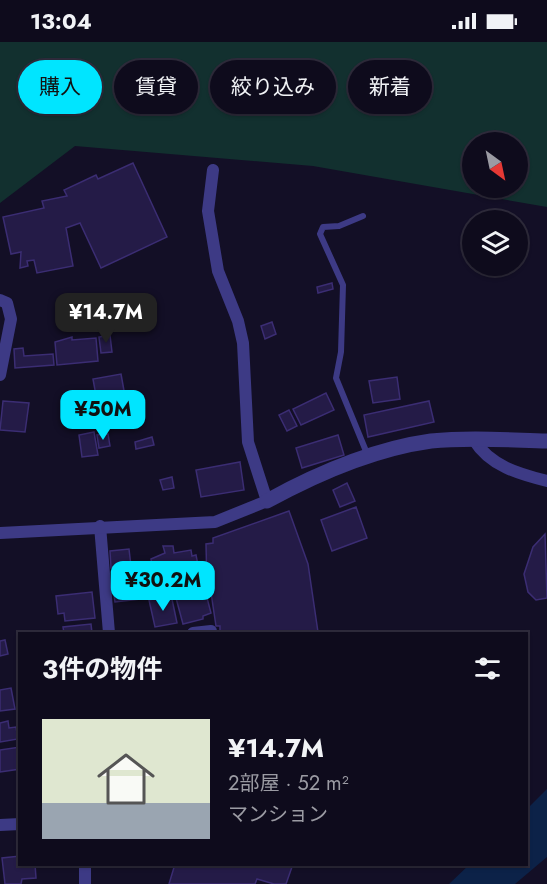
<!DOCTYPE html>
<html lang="ja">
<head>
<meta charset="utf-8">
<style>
  body { margin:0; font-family:Jost,"Noto Sans JP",sans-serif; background:#171425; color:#f1f3f6; height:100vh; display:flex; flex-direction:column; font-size:22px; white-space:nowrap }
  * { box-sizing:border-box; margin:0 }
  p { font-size:20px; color:#9b9ba3 }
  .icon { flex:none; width:33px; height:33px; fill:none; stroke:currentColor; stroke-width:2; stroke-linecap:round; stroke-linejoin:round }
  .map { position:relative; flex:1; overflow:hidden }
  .panel { position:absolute; left:18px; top:590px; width:510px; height:234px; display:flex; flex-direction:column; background:#0e0b1c; border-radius:0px; box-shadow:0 2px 4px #0004,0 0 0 2px #2e2b3b }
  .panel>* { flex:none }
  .guide { position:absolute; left:18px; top:18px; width:512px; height:54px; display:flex; gap:12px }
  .needle { width:39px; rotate:147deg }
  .fabs { position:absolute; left:462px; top:90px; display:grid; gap:12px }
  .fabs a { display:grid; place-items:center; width:66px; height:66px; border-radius:50%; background:#0e0b1c; box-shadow:0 2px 4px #0004,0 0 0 2px #2e2b3b; font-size:30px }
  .price { position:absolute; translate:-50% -51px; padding:0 14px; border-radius:12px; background:#00e5ff; color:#111; font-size:20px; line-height:39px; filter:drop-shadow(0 2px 3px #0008) }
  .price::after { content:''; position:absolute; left:50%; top:36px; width:18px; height:14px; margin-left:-9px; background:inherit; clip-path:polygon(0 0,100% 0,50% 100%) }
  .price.current { background:#222; color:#fff }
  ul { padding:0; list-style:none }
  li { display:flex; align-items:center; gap:18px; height:150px; padding:0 24px }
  li span { display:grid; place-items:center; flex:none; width:168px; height:120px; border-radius:0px; color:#555 }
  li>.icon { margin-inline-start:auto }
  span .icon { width:72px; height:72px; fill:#fffc; stroke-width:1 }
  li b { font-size:26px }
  h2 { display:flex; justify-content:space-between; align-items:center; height:72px; padding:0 24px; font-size:26px }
  .pill { padding:0 21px; border-radius:27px; background:#0e0b1c; box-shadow:0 2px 4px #0004,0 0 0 2px #2e2b3b; font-size:21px; line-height:54px }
  .pill.current { background:#00e5ff; color:#111 }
  .status { display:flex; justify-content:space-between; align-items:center; height:42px; padding:0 30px; background:#0e0b1c; direction:ltr }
  .status svg { height:16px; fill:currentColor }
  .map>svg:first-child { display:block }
  .green { fill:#12302f; fill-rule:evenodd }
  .water { fill:#0c2248 }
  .building { fill:#241b47; stroke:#3b2d73; stroke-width:1.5 }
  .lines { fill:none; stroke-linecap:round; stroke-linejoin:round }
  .service { stroke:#3d3a85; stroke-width:6 }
  .minor { stroke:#3d3a85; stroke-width:12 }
  .tertiary { stroke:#3d3a85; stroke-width:15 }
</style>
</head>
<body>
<div class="status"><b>13:04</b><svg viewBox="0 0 49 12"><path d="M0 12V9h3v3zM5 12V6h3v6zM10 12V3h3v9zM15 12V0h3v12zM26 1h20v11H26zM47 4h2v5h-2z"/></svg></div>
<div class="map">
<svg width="547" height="842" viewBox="0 0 547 842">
  <rect width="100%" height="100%" fill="#130f26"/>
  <path class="green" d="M0,0H547V165L313,124L75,104L0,161ZM472,100H518V146H472Z"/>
  <path class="water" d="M547,747V815L515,842H449L470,822H526L527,767Z"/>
  <g class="building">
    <path d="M133,121L167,195L101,226L80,181L66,186L73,224L37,231L34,218L27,219L28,224L20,226L21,210L11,212L3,175L44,166L42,159L67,154L64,148L96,133L98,137Z"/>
    <path d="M332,241L333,247L318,251L317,245Z"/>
    <path d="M272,280L276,292L265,297L261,284Z"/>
    <path d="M110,293L112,310L101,311L99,295Z"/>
    <path d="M72,295V298L96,296L98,319L57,323L55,300Z"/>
    <path d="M23,306L24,314L53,312L54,323L15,326L14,307Z"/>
    <path d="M121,332L130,382L102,387L93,337Z"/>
    <path d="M397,335L400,357L373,361L369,339Z"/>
    <path d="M326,351L334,368L301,383L293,367Z"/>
    <path d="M3,359L29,361L25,390L0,388Z"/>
    <path d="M429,359L434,380L368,395L364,373Z"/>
    <path d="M289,368L297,384L287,389L279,373Z"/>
    <path d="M94,390L98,413L82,415L79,393Z"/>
    <path d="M108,392L110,404L99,406L97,393Z"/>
    <path d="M338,393L344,413L302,426L296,406Z"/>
    <path d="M152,395L154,403L136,407L135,400Z"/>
    <path d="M240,420L244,448L201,455L196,428Z"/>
    <path d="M172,435L174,446L163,448L160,438Z"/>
    <path d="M347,441L355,459L340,465L333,448Z"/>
    <path d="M356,465L367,496L332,509L321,478Z"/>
    <path d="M289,469L308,522L318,590L322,591H220V584H216L210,544L207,545L206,502L213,501V496Z"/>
    <path d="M545,492L547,556L536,558L528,550L524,532L533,505Z"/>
    <path d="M163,504H173L174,511L191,508L192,514L196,513L198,523L191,524L192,529L149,535L148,524H152L151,517L165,511Z"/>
    <path d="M129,507L131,524L111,526L110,509Z"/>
    <path d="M138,537L140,557L115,560L113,546H118L117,540Z"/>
    <path d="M92,550L95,576L65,579L64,571L58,572L56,554Z"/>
    <path d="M206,552L211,571L203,574V577L183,582L176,556L187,554L188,557Z"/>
    <path d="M163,555L164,558L172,557L177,581L155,585L149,558Z"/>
    <path d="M91,582L92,591H64L63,585Z"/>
    <path d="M5,598L8,612L0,614V599Z"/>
    <path d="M11,646L15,667L0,669V648Z"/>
    <path d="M8,679L9,686L16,685L18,697L0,700V681Z"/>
    <path d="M20,705V727L0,730V708Z"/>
    <path d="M20,814V822H35L36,836L22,837L21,842H5L2,816Z"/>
    <path d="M175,822H293L286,842H274L257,837L255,842H169Z"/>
  </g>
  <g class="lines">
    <path class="service" d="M363,174L339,184L323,185L320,192L343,243L341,310L336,336L368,414"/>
    <g class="minor">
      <path d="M0,258L7,261L11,277L0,333"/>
      <path d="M474,398C490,424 519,432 547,439"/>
      <path d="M100,484L109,591"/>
      <path d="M0,491L215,480L267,459L248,400L243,301L238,279L218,229L208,169L213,128"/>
      <path d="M193,591L211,589"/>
      <path d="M0,783L20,782"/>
      <path d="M85,822V842"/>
    </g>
    <path class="tertiary" d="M267,459C318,431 373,407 431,399C469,395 509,398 547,399"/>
  </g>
</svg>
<div class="fabs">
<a><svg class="needle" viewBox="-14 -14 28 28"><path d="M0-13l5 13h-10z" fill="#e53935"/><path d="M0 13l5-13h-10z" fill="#9b9ba3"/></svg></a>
<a><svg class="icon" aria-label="layers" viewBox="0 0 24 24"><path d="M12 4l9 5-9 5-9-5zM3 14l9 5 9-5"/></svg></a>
</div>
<b class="price current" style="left:106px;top:302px">¥14.7M</b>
<b class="price" style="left:103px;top:399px">¥50M</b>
<b class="price" style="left:163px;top:570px">¥30.2M</b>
<div class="guide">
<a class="pill current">購入</a>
<a class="pill">賃貸</a>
<a class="pill">絞り込み</a>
<a class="pill">新着</a>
</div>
<section class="panel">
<h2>3件の物件<svg class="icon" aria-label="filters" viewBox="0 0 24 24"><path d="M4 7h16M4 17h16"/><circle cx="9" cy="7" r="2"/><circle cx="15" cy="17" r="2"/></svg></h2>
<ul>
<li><span style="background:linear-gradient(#dfe7d0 70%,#9aa5b1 0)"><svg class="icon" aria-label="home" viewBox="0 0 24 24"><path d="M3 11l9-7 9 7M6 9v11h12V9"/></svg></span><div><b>¥14.7M</b><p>2部屋 · 52 m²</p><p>マンション</p></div></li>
</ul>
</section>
</div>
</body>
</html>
